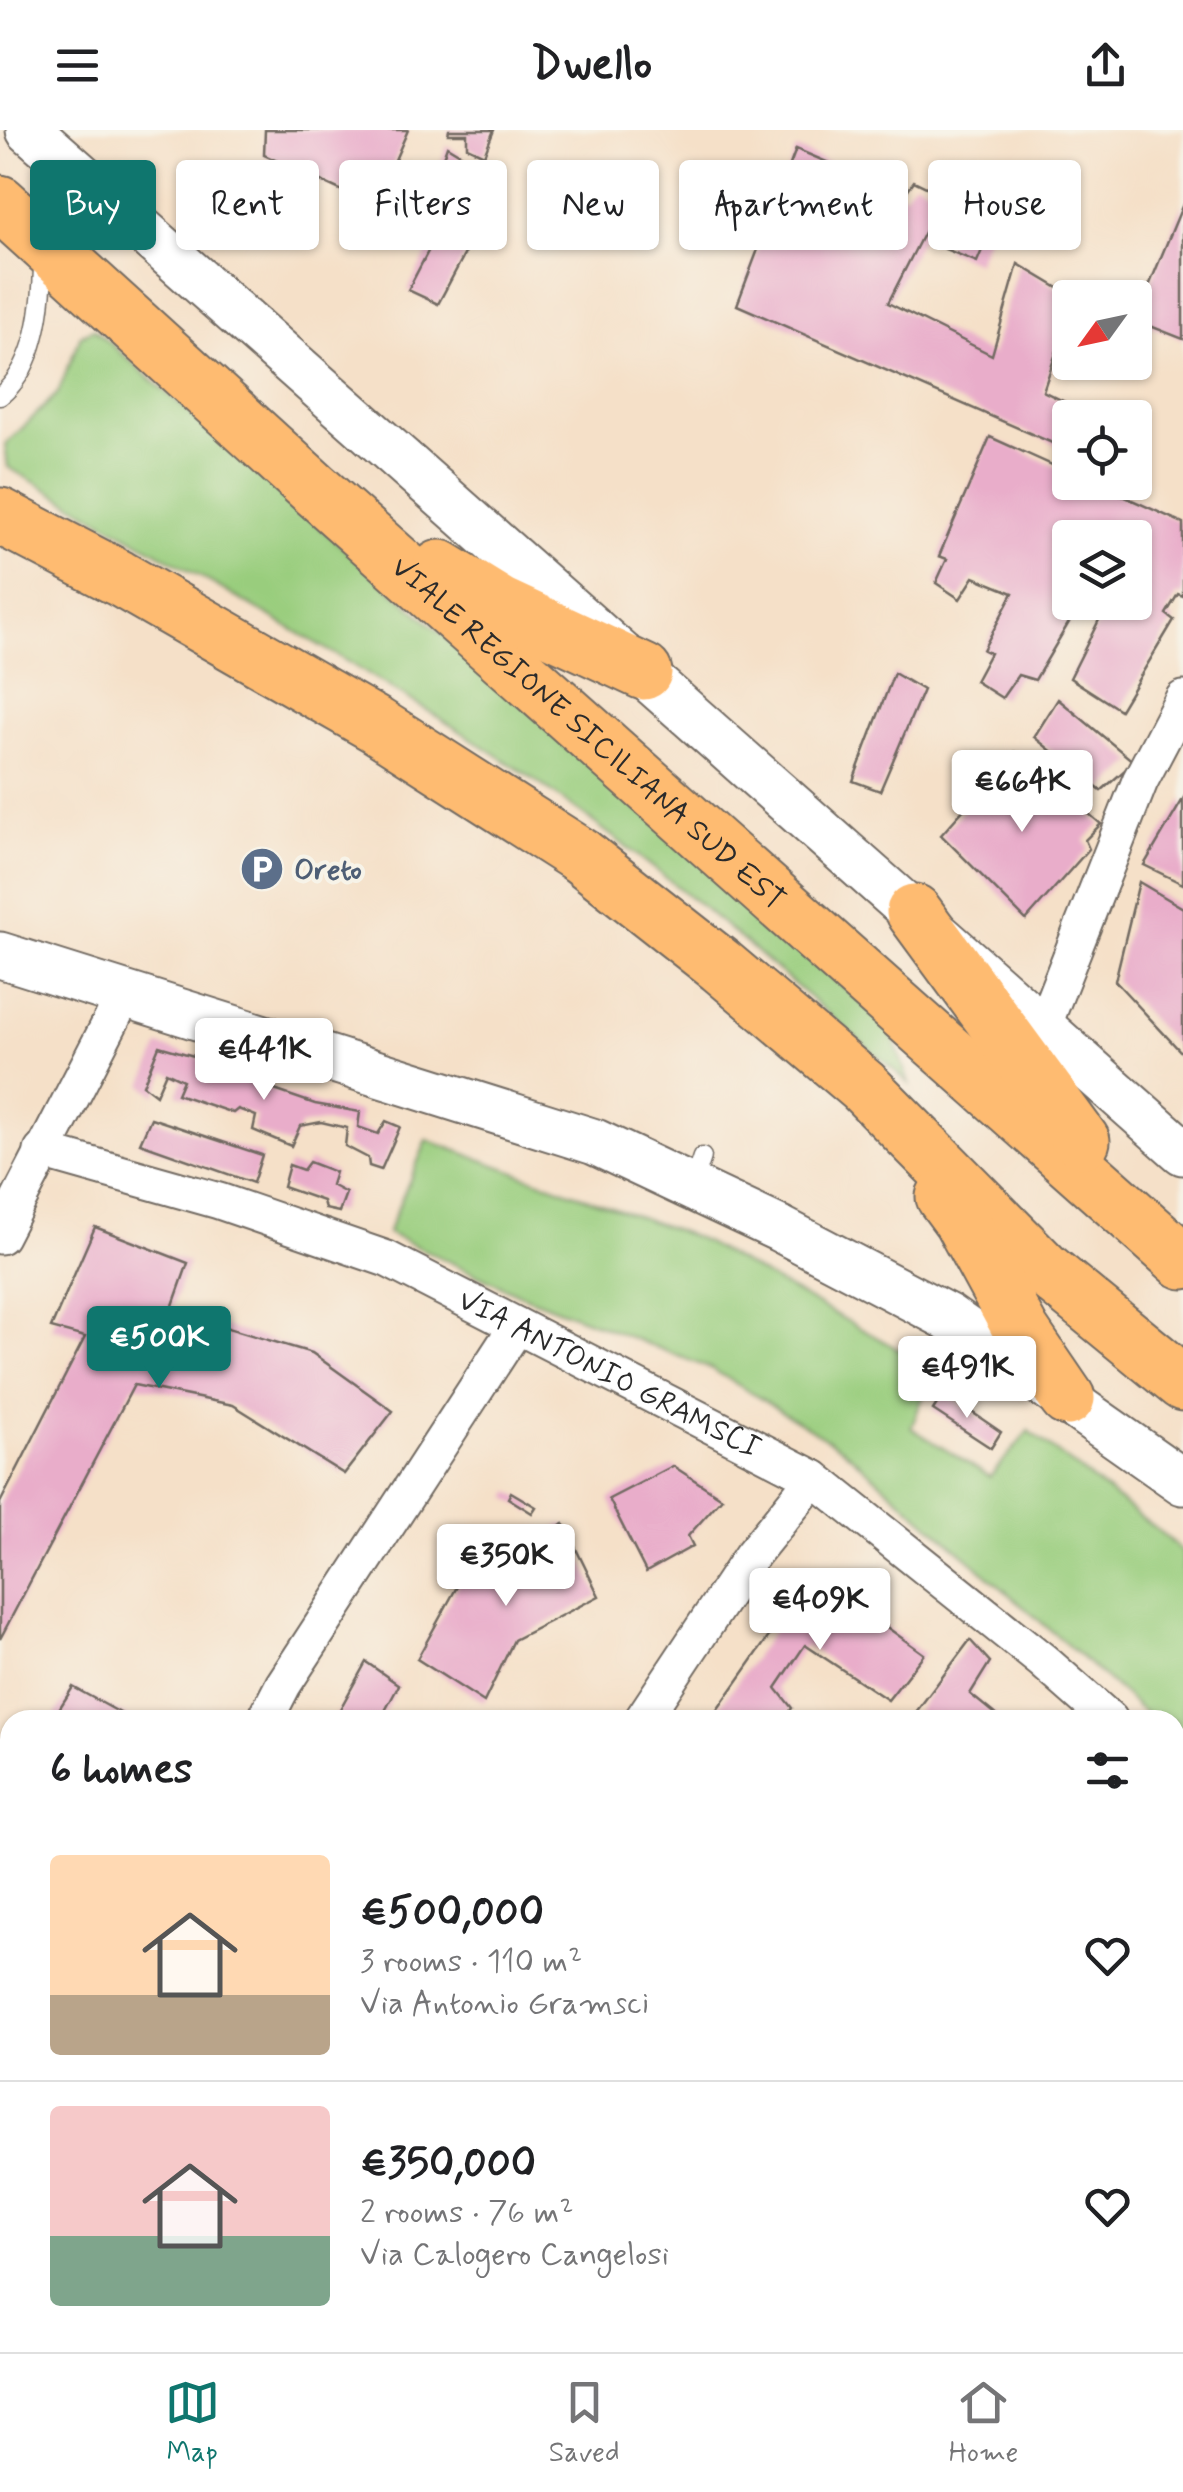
<!DOCTYPE html>
<html lang="en">
<head>
<meta charset="utf-8">
<style>
  body { margin:0; font-family:Mynerve,sans-serif; background:#f2f2f2; color:#202124; height:100vh; display:flex; flex-direction:column; font-size:38px; white-space:nowrap }
  * { box-sizing:border-box; margin:0 }
  p { font-size:32px; color:#757577 }
  .icon { flex:none; width:55px; height:55px; fill:none; stroke:currentColor; stroke-width:2; stroke-linecap:round; stroke-linejoin:round }
  .map { position:relative; flex:1; overflow:hidden }
  .details { position:absolute; left:0px; top:1580px; width:1185px; height:642px; display:flex; flex-direction:column; background:#fff; border-radius:30px 30px 0 0; box-shadow:0 2px 8px #0004 }
  .details>* { flex:none }
  .banner { position:absolute; left:30px; top:30px; width:1125px; height:90px; display:flex; gap:20px }
  .needle { width:65px; rotate:237deg }
  .tools { position:absolute; left:1052px; top:150px; display:grid; gap:20px }
  .tools a { display:grid; place-items:center; width:100px; height:100px; border-radius:10px; background:#fff; box-shadow:0 2px 8px #0004; font-size:50px }
  .price { position:absolute; translate:-50% -85px; padding:0 22px; border-radius:10px; background:#fff; color:#222; font-size:32px; line-height:65px; filter:drop-shadow(0 2px 5px #0008) }
  .price::after { content:''; position:absolute; left:50%; top:60px; width:30px; height:22px; margin-left:-15px; background:inherit; clip-path:polygon(0 0,100% 0,50% 100%) }
  .price.current { background:#0f766e; color:#fff }
  ul { padding:0; list-style:none }
  li { display:flex; align-items:center; gap:30px; height:250px; padding:0 50px }
  li+li { border-top:2px solid #e0e0e0 }
  li span { display:grid; place-items:center; flex:none; width:280px; height:200px; border-radius:10px; color:#555 }
  li>.icon { margin-inline-start:auto }
  span .icon { width:120px; height:120px; fill:#fffc; stroke-width:1 }
  li b { font-size:42px }
  h2 { display:flex; justify-content:space-between; align-items:center; height:120px; padding:0 50px; font-size:42px }
  .chip { padding:0 35px; border-radius:10px; background:#fff; box-shadow:0 2px 8px #0004; font-size:35px; line-height:90px }
  .chip.current { background:#0f766e; color:#fff }
  header { display:flex; justify-content:space-between; align-items:center; height:130px; padding:0 50px; background:#fff; font-size:45px; font-weight:700 }
  .tab-bar { display:flex; justify-content:space-around; align-items:center; height:140px; border-top:2px solid #e0e0e0; background:#fff; font-size:28px; color:#757577 }
  .tab-bar a { display:grid; justify-items:center; gap:5px }
  .tab-bar .current { color:#0f766e }
  .map>svg:first-child { display:block }
  .green { fill:#99cd7d; stroke:#627c54; stroke-width:2.5 }
  .building { fill:#e9adca }
  .lines { fill:none; stroke-linecap:round; stroke-linejoin:round }
  .service-casing { stroke:#726a62; stroke-width:21 }
  .minor-casing { stroke:#726a62; stroke-width:39 }
  .tertiary-casing { stroke:#726a62; stroke-width:49 }
  .primary-casing { stroke:#726a62; stroke-width:59 }
  .service { stroke:#fff; stroke-width:18 }
  .minor { stroke:#fff; stroke-width:35 }
  .tertiary { stroke:#fff; stroke-width:45 }
  .primary { stroke:#febb71; stroke-width:55 }
  .labels { text-anchor:middle; stroke-width:8; stroke-linejoin:round; paint-order:stroke }
  .street-label { font-size:30px; fill:#2b2b2b; stroke:#f7f3e8 }
  .service-label { font-size:30px; font-weight:bold; fill:#4e5e75; stroke:#f7f3e8; text-anchor:start }
</style>
</head>
<body>
<header><svg class="icon" aria-label="menu" viewBox="0 0 24 24"><path d="M4 6h16M4 12h16M4 18h16"/></svg>Dwello<svg class="icon" aria-label="share" viewBox="0 0 24 24"><path d="M12 15V3M7 8l5-5 5 5M5 13v7h14v-7"/></svg></header>
<div class="map">
<svg width="1183" height="2222" viewBox="0 0 1183 2222">
  <rect width="100%" height="100%" fill="#f7f3e8"/>
  <filter id="ink" filterUnits="userSpaceOnUse"><feTurbulence type="fractalNoise" baseFrequency=".01" numOctaves="2"/><feDisplacementMap in="SourceGraphic" scale="20" xChannelSelector="R" yChannelSelector="G"/><feConvolveMatrix kernelMatrix="1 2 1 2 8 2 1 2 1" color-interpolation-filters="sRGB"/></filter>
  <filter id="wash" filterUnits="userSpaceOnUse"><feTurbulence type="fractalNoise" baseFrequency=".0048" numOctaves="4" result="noise"/><feDisplacementMap in="SourceGraphic" scale="40" xChannelSelector="R" yChannelSelector="G"/><feGaussianBlur stdDeviation="2.25" result="paint"/><feColorMatrix in="noise" values="0 0 0 0 0 0 0 0 0 0 0 0 0 0 0 0 0 1.4 0 .05"/><feComposite in="paint" operator="in"/></filter>
  <g filter="url(#wash)">
    <rect width="100%" height="100%" fill="#f5e0c8"/>
    <g class="green">
      <path d="M94,199L889,896L909,953C789,850 673,746 543,656C373,539 187,441 8,337L5,315L58,263L81,205Z"/>
      <path d="M427,1010L697,1108L934,1239L911,1298L990,1347L1029,1301L1166,1407L1183,1423V1617L1175,1610V1590H1153L843,1319L712,1239L519,1164L387,1103Z"/>
      <path d="M1183,1930V2222H382L375,2213L1175,2212V1932Z"/>
    </g>
    <g id="blocks">
      <g class="building">
        <path d="M265,0H408L375,76L264,25Z"/>
        <path d="M449,0H494L484,25L467,17V4H448Z"/>
        <path d="M447,16L460,24L459,35L476,41L471,53L495,67L438,174L408,160L436,106L420,92Z"/>
        <path d="M796,19L904,65L914,51L943,65L888,173L992,225L1018,134L1075,168H1070V206L1063,203L1043,261L1083,281L1081,288H1070V310L1066,319L737,175Z"/>
        <path d="M1183,74V209L1135,190Z"/>
        <path d="M958,87L990,101L977,132L945,119Z"/>
        <path d="M990,307L1070,343V352H1092L1183,393V466L1178,464L1166,484L1174,490L1120,580L1070,548L1108,472H1135V408H1070V472H1081L1035,550L1018,545L1002,568L975,551L990,523L983,520L1013,463L974,447L960,469L936,453L947,429L939,426Z"/>
        <path d="M894,543L923,560L880,661L853,651Z"/>
        <path d="M1058,569L1134,632L1101,661L1034,607Z"/>
        <path d="M1015,622L1101,694L1085,710L1089,719L1026,790L941,705Z"/>
        <path d="M1183,669V754L1144,735Z"/>
        <path d="M1139,752L1183,778V924L1115,851Z"/>
        <path d="M159,916L246,941L251,952L315,974L360,982L358,997L378,1004L386,991L400,997L381,1040L369,1036L368,1028L345,1016L347,998L321,992L300,996L291,1016L253,1000L256,986L238,979L233,983L177,964L183,950L166,942L156,965L143,955Z"/>
        <path d="M151,988L262,1025L253,1053L140,1013Z"/>
        <path d="M309,1032L335,1042L331,1055L346,1063L339,1082L325,1079L323,1071L283,1057L289,1035L303,1040Z"/>
        <path d="M95,1097L188,1133L171,1181L312,1223L393,1281L344,1344L233,1275L134,1255L0,1509V1373L85,1207L51,1198Z"/>
        <path d="M944,1263L1001,1302L991,1318L933,1280Z"/>
        <path d="M673,1336L722,1368L688,1406L693,1416L646,1442L609,1369Z"/>
        <path d="M511,1362L536,1377L532,1383L508,1368Z"/>
        <path d="M564,1394L599,1466L514,1510L484,1572L417,1529L463,1446Z"/>
        <path d="M813,1444L924,1524L888,1570L805,1515L776,1558L792,1578L784,1590H710Z"/>
        <path d="M970,1510L990,1532L970,1564L1002,1590H910Z"/>
        <path d="M366,1532L399,1555L380,1590H334Z"/>
        <path d="M73,1557L133,1590H52Z"/>
        <path d="M0,1654L10,1657V1744L0,1738Z"/>
        <path d="M1175,1761L1183,1767V1799L1175,1813Z"/>
        <path d="M0,1800L10,1804V1938L0,1956Z"/>
        <path d="M112,2212H156L151,2222H107Z"/>
      </g>
    </g>
  </g>
  <g filter="url(#ink)">
    <use href="#blocks" fill-opacity="0" stroke="#726a62" stroke-width="2.5"/>
    <g class="lines">
      <g class="service-casing">
        <g id="service">
          <path d="M0,266C38,236 43,171 43,128"/>
          <path d="M692,1057L702,1027"/>
        </g>
      </g>
      <g class="minor-casing">
        <g id="minor">
          <path d="M1043,897L1140,651L1183,569"/>
          <path id="s1" d="M42,1021L219,1071L387,1129L814,1348L1043,1531L1110,1590"/>
          <path d="M0,1106L126,862"/>
          <path d="M265,1590L283,1555L517,1196"/>
          <path d="M642,1590L751,1426L814,1348"/>
          <path d="M1175,1651L1183,1659"/>
          <path d="M1175,1896L1183,1893"/>
          <path d="M0,2093L10,2074"/>
          <path d="M287,2222L314,2212"/>
        </g>
      </g>
      <g class="tertiary-casing">
        <g id="tertiary">
          <path d="M29,0L1183,1022"/>
          <path d="M0,825L595,1012L780,1099L948,1187L1183,1352"/>
        </g>
      </g>
      <g class="primary-casing">
        <g id="primary">
          <path id="s2" d="M0,73L311,356L1183,1131"/>
          <path d="M0,386L119,448L376,595L581,726L721,836L863,956L1044,1139L1183,1253"/>
          <path d="M440,438L500,475L644,542"/>
          <path d="M914,782L1082,1011"/>
          <path d="M944,1067L961,1090L1022,1202L1067,1268"/>
        </g>
      </g>
      <use href="#service" class="service"/>
      <use href="#minor" class="minor"/>
      <use href="#tertiary" class="tertiary"/>
      <use href="#primary" class="primary"/>
    </g>
  </g>
  <defs>
    <g id="parking-disc" transform="scale(2.25)"><circle r="9.5" fill="#5c6f8a" stroke="#f7f3e8"/><path d="M-3.5-5.5H1a3.5 3.5 0 0 1 0 7H-1V5.5H-3.5ZM-1-3.4V-.6H.8a1.4 1.4 0 0 0 0-2.8Z" fill="#fff"/></g>
  </defs>
  <g fill-rule="evenodd">
    <use href="#parking-disc" x="262" y="739"/>
  </g>
  <g class="labels">
    <g class="street-label">
      <text dy="10" stroke="none"><textPath href="#s2" startOffset="792">VIALE REGIONE SICILIANA SUD EST</textPath></text>
      <text dy="10" stroke="none"><textPath href="#s1" startOffset="612">VIA ANTONIO GRAMSCI</textPath></text>
    </g>
    <g class="service-label">
      <text x="294" y="749">Oreto</text>
    </g>
  </g>
</svg>
<div class="tools">
<a><svg class="needle" viewBox="-14 -14 28 28"><path d="M0-13l5 13h-10z" fill="#e53935"/><path d="M0 13l5-13h-10z" fill="#757577"/></svg></a>
<a><svg class="icon" aria-label="locate" viewBox="0 0 24 24"><circle cx="12" cy="12" r="6"/><path d="M12 2v4M12 18v4M2 12h4M18 12h4"/></svg></a>
<a><svg class="icon" aria-label="layers" viewBox="0 0 24 24"><path d="M12 4l9 5-9 5-9-5zM3 14l9 5 9-5"/></svg></a>
</div>
<b class="price" style="left:1022px;top:705px">€664K</b>
<b class="price" style="left:264px;top:973px">€441K</b>
<b class="price current" style="left:159px;top:1261px">€500K</b>
<b class="price" style="left:967px;top:1291px">€491K</b>
<b class="price" style="left:506px;top:1479px">€350K</b>
<b class="price" style="left:820px;top:1523px">€409K</b>
<div class="banner">
<a class="chip current">Buy</a>
<a class="chip">Rent</a>
<a class="chip">Filters</a>
<a class="chip">New</a>
<a class="chip">Apartment</a>
<a class="chip">House</a>
</div>
<section class="details">
<h2>6 homes<svg class="icon" aria-label="filters" viewBox="0 0 24 24"><path d="M4 7h16M4 17h16"/><circle cx="9" cy="7" r="2"/><circle cx="15" cy="17" r="2"/></svg></h2>
<ul>
<li><span style="background:linear-gradient(#ffd9b3 70%,#b9a48a 0)"><svg class="icon" aria-label="home" viewBox="0 0 24 24"><path d="M3 11l9-7 9 7M6 9v11h12V9"/></svg></span><div><b>€500,000</b><p>3 rooms · 110 m²</p><p>Via Antonio Gramsci</p></div><svg class="icon" aria-label="heart" viewBox="0 0 24 24"><path d="M12 20l-8-8c-3-5 5-10 8-4 3-6 11-1 8 4z"/></svg></li>
<li><span style="background:linear-gradient(#f6c9c9 65%,#7fa58c 0)"><svg class="icon" aria-label="home" viewBox="0 0 24 24"><path d="M3 11l9-7 9 7M6 9v11h12V9"/></svg></span><div><b>€350,000</b><p>2 rooms · 76 m²</p><p>Via Calogero Cangelosi</p></div><svg class="icon" aria-label="heart" viewBox="0 0 24 24"><path d="M12 20l-8-8c-3-5 5-10 8-4 3-6 11-1 8 4z"/></svg></li>
</ul>
</section>
</div>
<nav class="tab-bar">
<a class="current"><svg class="icon" aria-label="map" viewBox="0 0 24 24"><path d="M3 6l6-2 6 2 6-2v14l-6 2-6-2-6 2zM9 4v14M15 6v14"/></svg>Map</a>
<a><svg class="icon" aria-label="saved" viewBox="0 0 24 24"><path d="M7 4h10v16l-5-4-5 4z"/></svg>Saved</a>
<a><svg class="icon" aria-label="home" viewBox="0 0 24 24"><path d="M3 11l9-7 9 7M6 9v11h12V9"/></svg>Home</a>
</nav>
</body>
</html>
